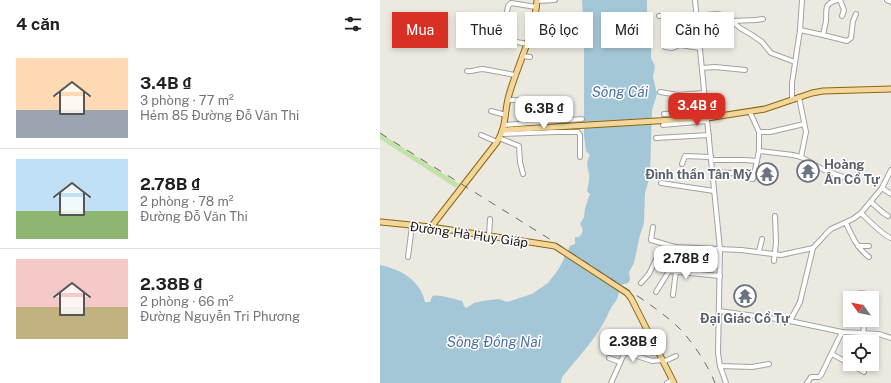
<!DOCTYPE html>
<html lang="vi">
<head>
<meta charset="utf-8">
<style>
  body { margin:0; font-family:"Public Sans",sans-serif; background:#f6f6f6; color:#202124; height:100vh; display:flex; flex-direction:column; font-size:15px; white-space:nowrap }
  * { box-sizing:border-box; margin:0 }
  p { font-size:13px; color:#757577 }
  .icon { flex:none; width:22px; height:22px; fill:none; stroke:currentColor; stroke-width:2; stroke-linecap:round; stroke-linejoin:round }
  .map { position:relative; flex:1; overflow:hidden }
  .drawer { display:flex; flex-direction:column; background:#fff; width:380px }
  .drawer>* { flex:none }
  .guide { position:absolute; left:12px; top:12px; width:380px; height:36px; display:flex; gap:8px }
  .needle { width:26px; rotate:303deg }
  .tools { position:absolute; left:463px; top:291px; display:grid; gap:8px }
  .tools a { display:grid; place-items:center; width:36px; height:36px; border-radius:0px; background:#fff; box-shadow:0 2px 6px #0003; font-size:20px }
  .price { position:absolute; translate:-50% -34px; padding:0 9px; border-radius:8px; background:#fff; color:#222; font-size:13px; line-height:26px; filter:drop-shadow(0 1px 2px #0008) }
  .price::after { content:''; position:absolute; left:50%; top:24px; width:12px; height:9px; margin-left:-6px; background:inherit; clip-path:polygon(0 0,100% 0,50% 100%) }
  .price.current { background:#d93025; color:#fff }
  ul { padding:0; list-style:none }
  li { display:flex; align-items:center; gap:12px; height:100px; padding:0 16px }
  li+li { border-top:1px solid #e0e0e0 }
  li span { display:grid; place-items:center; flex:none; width:112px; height:80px; border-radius:0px; color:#555 }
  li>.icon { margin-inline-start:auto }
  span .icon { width:48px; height:48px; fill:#fffc; stroke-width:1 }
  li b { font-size:17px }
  h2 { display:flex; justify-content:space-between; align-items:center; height:48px; padding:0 16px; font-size:17px }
  .tag { padding:0 14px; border-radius:0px; background:#fff; box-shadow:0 2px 6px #0003; font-size:14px; line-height:36px }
  .tag.current { background:#d93025; color:#fff }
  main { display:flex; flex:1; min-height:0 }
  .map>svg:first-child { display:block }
  .grass { fill:#c1e3a9 }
  .water { fill:#a4c7d7 }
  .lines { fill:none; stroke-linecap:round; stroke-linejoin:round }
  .minor-casing { stroke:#a2a2a2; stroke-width:6 }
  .major-casing { stroke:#87690a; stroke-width:7 }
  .minor { stroke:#fff; stroke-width:4 }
  .major { stroke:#f4d69d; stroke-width:5 }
  .rail { stroke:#696969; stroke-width:1; stroke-dasharray:8 8; stroke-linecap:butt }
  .labels { text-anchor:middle; stroke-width:3; stroke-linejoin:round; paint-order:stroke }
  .worship-label { font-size:13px; font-weight:bold; fill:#5b616d; stroke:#fff; text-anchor:start }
  .street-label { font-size:13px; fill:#1b1b1b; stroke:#fff }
  .water-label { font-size:14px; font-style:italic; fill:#4f71a2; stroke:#fff }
</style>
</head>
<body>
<main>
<section class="drawer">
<h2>4 căn<svg class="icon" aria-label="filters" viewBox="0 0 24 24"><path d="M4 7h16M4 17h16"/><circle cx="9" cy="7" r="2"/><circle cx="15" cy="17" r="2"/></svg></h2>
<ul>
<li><span style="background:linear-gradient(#ffd9b3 65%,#9aa5b1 0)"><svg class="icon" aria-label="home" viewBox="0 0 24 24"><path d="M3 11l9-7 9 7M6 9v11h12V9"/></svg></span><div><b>3.4B ₫</b><p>3 phòng · 77 m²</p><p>Hẻm 85 Đường Đỗ Văn Thi</p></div></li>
<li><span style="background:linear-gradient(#bfe0f5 65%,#8fb573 0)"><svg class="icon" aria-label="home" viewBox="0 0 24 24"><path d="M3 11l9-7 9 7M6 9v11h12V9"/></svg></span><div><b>2.78B ₫</b><p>2 phòng · 78 m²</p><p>Đường Đỗ Văn Thi</p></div></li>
<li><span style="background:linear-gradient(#f6c9c9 60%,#c2b280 0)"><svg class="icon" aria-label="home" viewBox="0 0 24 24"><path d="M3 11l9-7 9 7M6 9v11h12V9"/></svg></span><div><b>2.38B ₫</b><p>2 phòng · 66 m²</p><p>Đường Nguyễn Tri Phương</p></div></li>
</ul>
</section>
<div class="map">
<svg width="511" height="383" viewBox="0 0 511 383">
  <rect width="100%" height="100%" fill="#ece9e1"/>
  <path class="grass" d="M0,133L79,184L76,188L0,139Z"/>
  <path class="water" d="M202,0H267V32L271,45V58L275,66L273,77L277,94L272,110L270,176L265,193L264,223L260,235L254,263L249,272L250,280L248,283C236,285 241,291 237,299C235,303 231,307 229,312C219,336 199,356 183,376L181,380V383H0V265C22,270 40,280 45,302H50C51,300 51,297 53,296C59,294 77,300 82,301L84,306L86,308L94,303L102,301L119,299L127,302L152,294L168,283L178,270L184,259V255L187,253L190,246L195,244V237H199C204,232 203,229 200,224L204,217L205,208L210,194L207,191C208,186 210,179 209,174C207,167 206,162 210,155L206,151L204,135V36Z"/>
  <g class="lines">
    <g class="minor-casing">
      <g id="minor">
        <path d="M315,0L340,249L338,353L340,366L346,383"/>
        <path d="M460,0L464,10L462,16"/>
        <path d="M507,0L511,2"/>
        <path d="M157,1L175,0"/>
        <path d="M279,16L317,18"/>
        <path d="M316,16L336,14L343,15L352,21L360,28L372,35L382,42L391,53L415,62"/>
        <path d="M126,18L128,6L131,3L156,7"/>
        <path d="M352,21L376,20L383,19"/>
        <path d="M420,30L443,35C444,30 445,26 446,21C447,10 443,4 457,0"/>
        <path d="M443,35L467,41L471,38L473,21L476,14"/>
        <path d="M149,36L203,45"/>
        <path d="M116,38L147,44"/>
        <path d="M285,47L292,48L300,45L320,48"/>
        <path d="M142,56L150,57"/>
        <path d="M322,68L335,67L365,70"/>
        <path d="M87,71C93,72 97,69 103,69L135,75"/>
        <path d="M280,92L298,95L324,93"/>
        <path d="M419,97L426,132L421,157"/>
        <path d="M128,100L188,101"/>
        <path d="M412,100V83L420,30L422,0"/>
        <path d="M111,111L126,115"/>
        <path d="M370,112L379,132H390L424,124"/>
        <path d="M284,114L304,113L326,110"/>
        <path d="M125,125L202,119"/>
        <path d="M283,125L327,121"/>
        <path d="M122,134L176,132H198L200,135V157"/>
        <path d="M101,135L117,142"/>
        <path d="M119,138L139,146L140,162L143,174"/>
        <path d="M276,138L329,135"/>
        <path d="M379,151L413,155L421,157L444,170L471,180"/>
        <path d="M331,160H364L377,161"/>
        <path d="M302,164L305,156L331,157"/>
        <path d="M332,172L352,173L373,179L379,151V132"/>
        <path d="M281,183L334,191"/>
        <path d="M502,188L511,194"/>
        <path d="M491,202L502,212L508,216"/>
        <path d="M481,213C487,219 504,236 511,238"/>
        <path d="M466,223C472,236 477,248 489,257"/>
        <path d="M273,227L271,240L295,247L361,250L401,255L433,248"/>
        <path d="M109,236L110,219"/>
        <path d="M478,246H489"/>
        <path d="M379,251L382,239"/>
        <path d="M28,257L32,226"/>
        <path d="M394,261L396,243L395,216"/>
        <path d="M261,283L269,274L277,257L287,260L295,247"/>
        <path d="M276,292L289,271L340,276"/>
        <path d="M476,294C481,293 488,292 490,298"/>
        <path d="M293,295L296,271"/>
        <path d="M339,311L410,321L462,332L499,334L511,338"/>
        <path d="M410,321L420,302L433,248L446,234L451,229L473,219L481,213L502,188L511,170"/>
        <path d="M483,334L485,320"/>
        <path d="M229,343L245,351"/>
        <path d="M452,354L484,372"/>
        <path d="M229,358L240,362"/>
        <path d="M283,362L296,356"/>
        <path d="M340,366L372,367L389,364"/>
        <path d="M231,383L245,352L272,361L283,360"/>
        <path d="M287,383L292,380"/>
        <path d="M427,383L431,377H439L441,375L462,332"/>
      </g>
    </g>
    <g class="major-casing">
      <g id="major">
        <path d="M124,130L327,118L385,109L432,93L443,91L511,89"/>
        <path d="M1,222L51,227L175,246L247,293L251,298L294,383"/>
        <path d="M51,227L117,142C127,126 124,112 129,95C138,63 155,33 157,0"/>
      </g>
    </g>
    <use href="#minor" class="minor"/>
    <use href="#major" class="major"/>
    <path class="rail" d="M0,133C69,177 139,219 207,263C236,283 274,304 299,328C312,341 328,365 335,383"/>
  </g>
  <defs>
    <g id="temple-ring" transform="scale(1.15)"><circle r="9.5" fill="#fff" stroke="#6b7280" stroke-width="1.5"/><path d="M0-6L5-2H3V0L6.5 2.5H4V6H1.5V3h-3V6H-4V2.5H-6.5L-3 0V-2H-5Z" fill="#6b7280"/></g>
  </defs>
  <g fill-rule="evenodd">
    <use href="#temple-ring" x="428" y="171"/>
    <use href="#temple-ring" x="387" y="174"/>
    <use href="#temple-ring" x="365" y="296"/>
  </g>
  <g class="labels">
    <g class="worship-label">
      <text x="444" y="169">Hoàng<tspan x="444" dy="15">Ân Cổ Tự</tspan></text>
      <text x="372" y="179" text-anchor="end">Đình thần Tân Mỹ</text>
      <text x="365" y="323" text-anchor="middle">Đại Giác Cổ Tự</text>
    </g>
    <g class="street-label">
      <text transform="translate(89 234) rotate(8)" y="5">Đường Hà Huy Giáp</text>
    </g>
    <g class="water-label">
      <text x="240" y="97">Sông Cái</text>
      <text x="114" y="347">Sông Đồng Nai</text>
    </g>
  </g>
</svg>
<div class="tools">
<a><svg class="needle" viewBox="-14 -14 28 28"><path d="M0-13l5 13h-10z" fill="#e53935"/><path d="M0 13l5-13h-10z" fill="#757577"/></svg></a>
<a><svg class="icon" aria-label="locate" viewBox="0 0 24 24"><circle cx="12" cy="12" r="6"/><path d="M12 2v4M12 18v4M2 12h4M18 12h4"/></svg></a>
</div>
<b class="price current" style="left:317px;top:127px">3.4B ₫</b>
<b class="price" style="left:164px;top:130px">6.3B ₫</b>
<b class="price" style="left:306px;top:280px">2.78B ₫</b>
<b class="price" style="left:253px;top:363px">2.38B ₫</b>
<div class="guide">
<a class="tag current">Mua</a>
<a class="tag">Thuê</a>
<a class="tag">Bộ lọc</a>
<a class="tag">Mới</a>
<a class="tag">Căn hộ</a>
</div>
</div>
</main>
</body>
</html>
